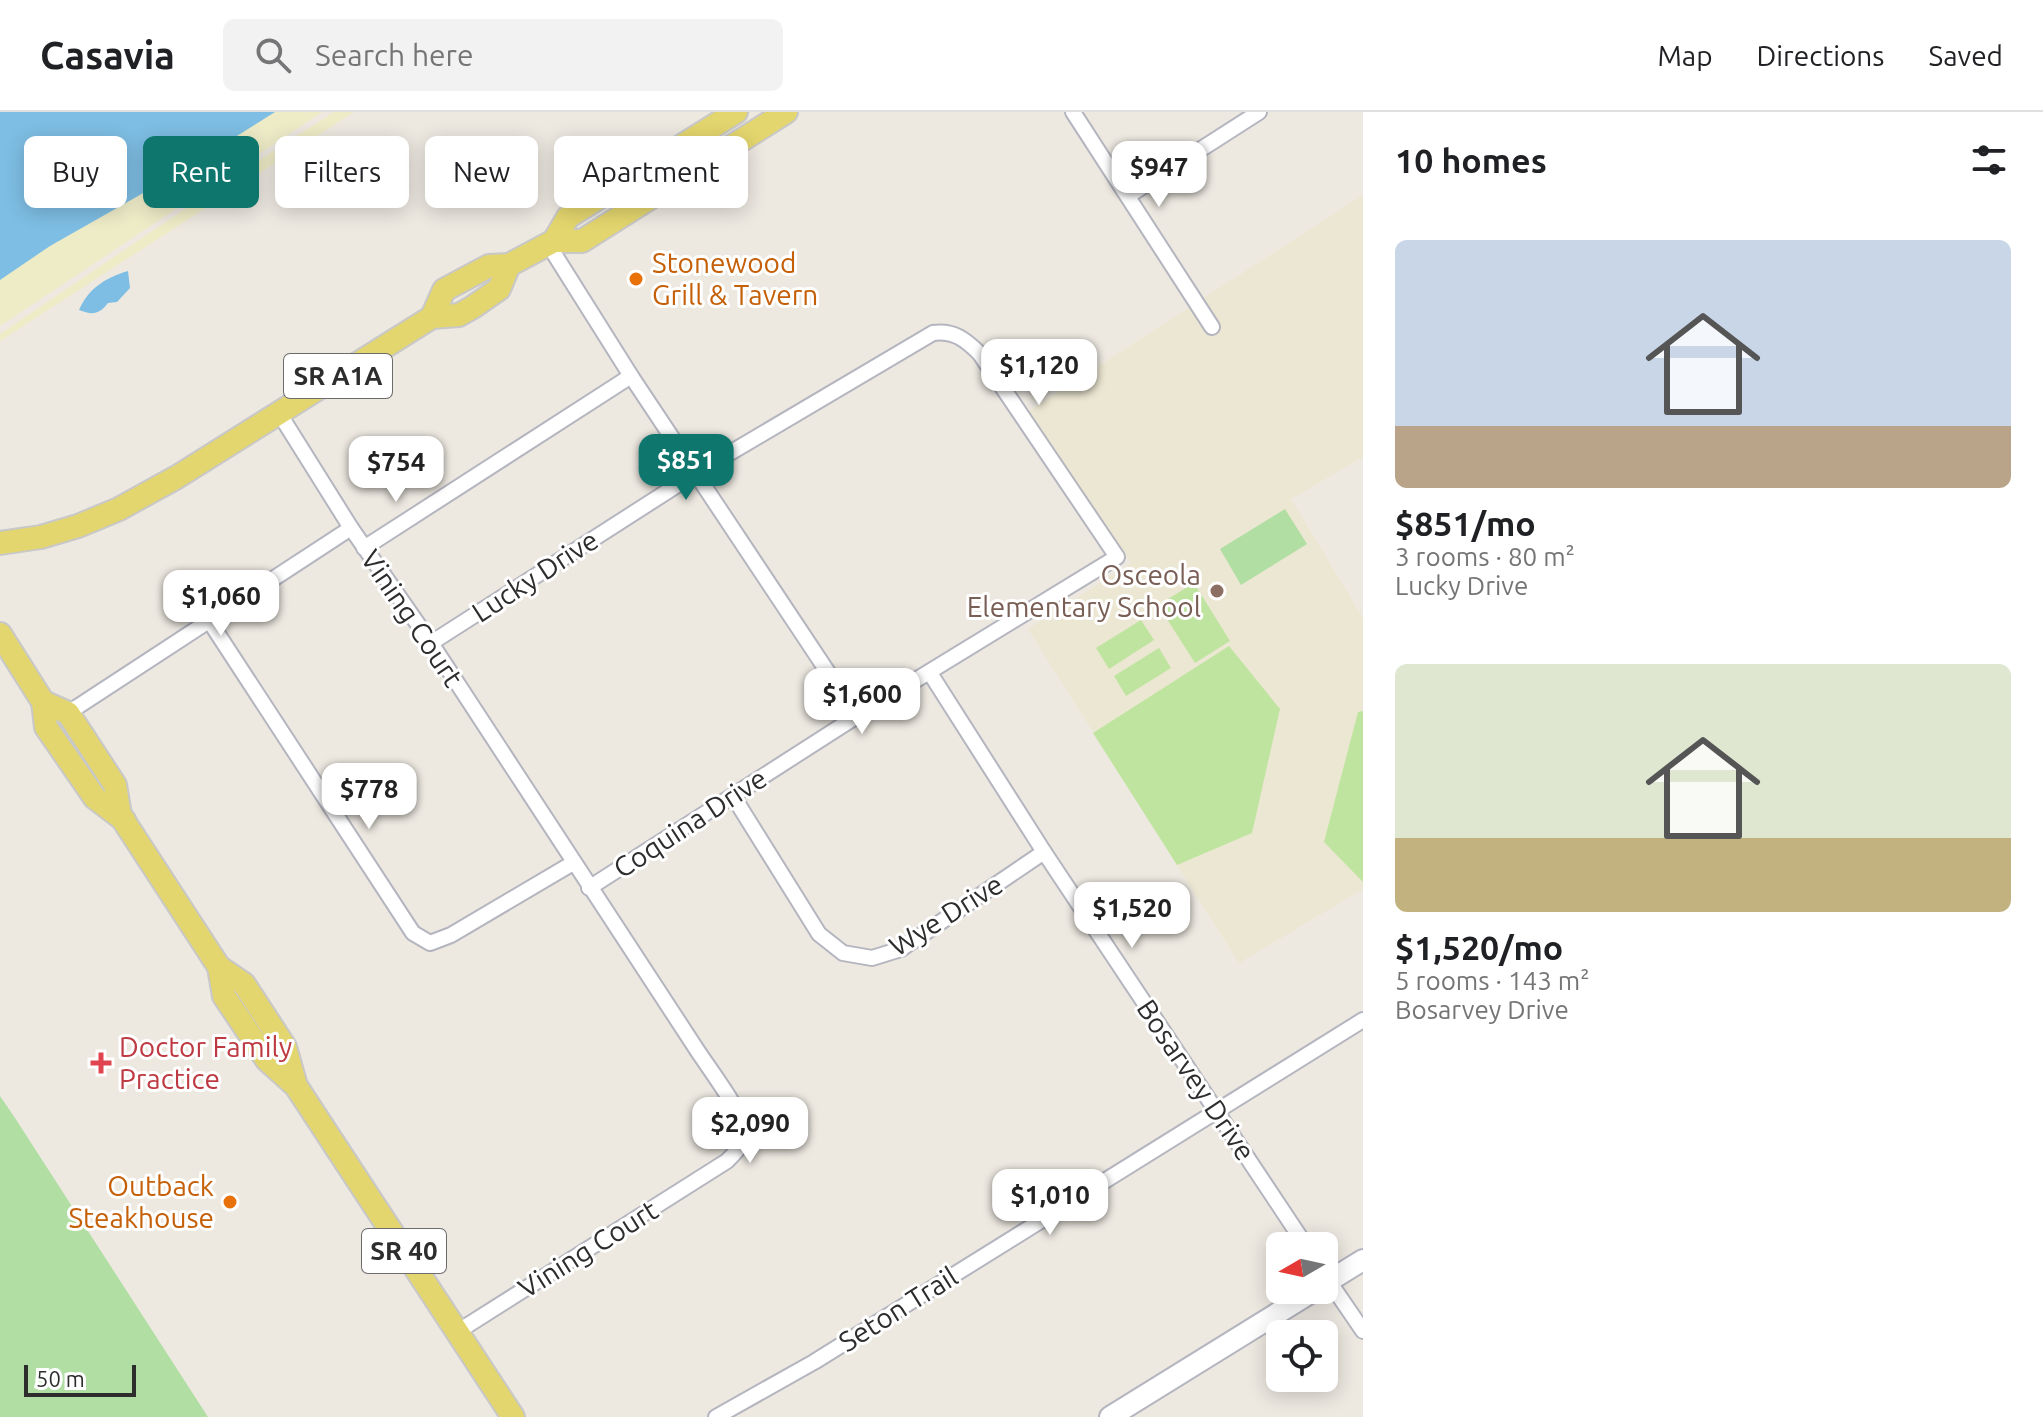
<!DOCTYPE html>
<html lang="en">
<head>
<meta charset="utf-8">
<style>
  body { margin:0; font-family:Ubuntu,sans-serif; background:#f2f2f2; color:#202124; height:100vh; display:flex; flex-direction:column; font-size:30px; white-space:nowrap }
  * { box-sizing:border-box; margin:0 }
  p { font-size:26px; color:#757577 }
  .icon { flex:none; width:44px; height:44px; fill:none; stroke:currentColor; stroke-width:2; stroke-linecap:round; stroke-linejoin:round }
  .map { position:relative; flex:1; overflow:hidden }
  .drawer { display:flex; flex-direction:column; background:#fff; width:680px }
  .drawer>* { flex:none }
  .top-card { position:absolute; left:24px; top:24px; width:760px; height:72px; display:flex; gap:16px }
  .needle { width:52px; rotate:261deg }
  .controls { position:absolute; left:1266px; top:1120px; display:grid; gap:16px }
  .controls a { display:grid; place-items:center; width:72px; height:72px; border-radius:12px; background:#fff; box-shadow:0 4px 20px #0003; font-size:40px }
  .scale { position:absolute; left:24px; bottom:20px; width:112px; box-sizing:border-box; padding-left:8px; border:4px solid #2d2d2d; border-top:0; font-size:22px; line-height:28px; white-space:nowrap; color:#2d2d2d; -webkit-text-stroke:6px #fff; paint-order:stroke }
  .price { position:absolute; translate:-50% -68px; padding:0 18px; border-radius:16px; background:#fff; color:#222; font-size:26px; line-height:52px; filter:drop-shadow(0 2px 4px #0008) }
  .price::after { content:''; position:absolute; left:50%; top:48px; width:24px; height:18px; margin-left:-12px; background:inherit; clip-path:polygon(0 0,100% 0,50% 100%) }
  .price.active { background:#0f766e; color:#fff }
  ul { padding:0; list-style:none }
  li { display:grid; align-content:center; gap:16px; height:424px; padding:0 32px }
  li span { display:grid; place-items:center; height:248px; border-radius:12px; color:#555 }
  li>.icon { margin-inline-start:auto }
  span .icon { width:144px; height:144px; fill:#fffc; stroke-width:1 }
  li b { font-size:34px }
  h2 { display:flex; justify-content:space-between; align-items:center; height:96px; padding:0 32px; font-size:34px }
  .chip { padding:0 28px; border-radius:12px; background:#fff; box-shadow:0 4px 20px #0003; font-size:28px; line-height:72px }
  .chip.active { background:#0f766e; color:#fff }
  header { display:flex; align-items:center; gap:48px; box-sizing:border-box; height:112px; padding:0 40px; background:#fff; border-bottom:2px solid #e0e0e0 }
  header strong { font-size:38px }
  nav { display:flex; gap:44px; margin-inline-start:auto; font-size:28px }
  .search { width:560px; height:72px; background:#f2f2f2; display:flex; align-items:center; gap:20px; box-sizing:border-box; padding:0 28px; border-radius:12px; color:#757577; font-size:30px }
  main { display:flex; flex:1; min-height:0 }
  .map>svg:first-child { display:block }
  .education { fill:#ece7d2 }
  .green { fill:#b0dea3 }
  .sand { fill:#eeecc7 }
  .pitch { fill:#bfe4a0 }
  .water { fill:#7ebee4 }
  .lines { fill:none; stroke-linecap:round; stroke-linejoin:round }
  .street-casing { stroke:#b4b5bf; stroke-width:18 }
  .secondary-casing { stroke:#b4b5bf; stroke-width:24 }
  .primary-casing { stroke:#c8c8c8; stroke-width:26 }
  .street { stroke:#fff; stroke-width:14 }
  .secondary { stroke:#fff; stroke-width:20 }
  .primary { stroke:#e4d66e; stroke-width:22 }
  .food-dot { fill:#e8710a; stroke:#fff; stroke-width:3 }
  .education-dot { fill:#8d6e63; stroke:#fff; stroke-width:3 }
  .health-dot { fill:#e0444e; stroke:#fff; stroke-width:3 }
  .labels { text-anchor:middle; stroke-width:6; stroke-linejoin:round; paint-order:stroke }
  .shield { fill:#fff; stroke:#6c6c6c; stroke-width:2 }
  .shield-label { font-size:26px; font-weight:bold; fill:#2d2d2d }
  .food-label { font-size:28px; fill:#c56008; stroke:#fff; text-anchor:start }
  .education-label { font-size:28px; fill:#785e54; stroke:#fff; text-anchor:end }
  .street-label { font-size:28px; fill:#2d2d2d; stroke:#fff }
  .health-label { font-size:28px; fill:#be3a42; stroke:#fff; text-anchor:start }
</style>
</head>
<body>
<header>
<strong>Casavia</strong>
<div class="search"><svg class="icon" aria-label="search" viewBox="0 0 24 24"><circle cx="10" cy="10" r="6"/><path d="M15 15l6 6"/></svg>Search here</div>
<nav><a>Map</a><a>Directions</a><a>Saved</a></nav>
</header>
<main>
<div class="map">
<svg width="1363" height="1305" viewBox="0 0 1363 1305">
  <rect width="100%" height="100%" fill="#ede9e1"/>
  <path class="education" d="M1363,83V345L1291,387L1363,506V777L1239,851L1028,517L1131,451L1029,299Z"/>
  <g class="green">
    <path d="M1285,397L1307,432L1241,473L1220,437Z"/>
    <path d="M0,984L15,1006L208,1305H0Z"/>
  </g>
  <g class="sand">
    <path d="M168,0H322L0,214V109Z"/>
    <path d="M334,0H354L0,229V222L216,76Z"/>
  </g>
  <g class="pitch">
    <path d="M1194,471L1230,529L1195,551L1158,493Z"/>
    <path d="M1141,508L1154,528L1109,557L1096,536Z"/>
    <path d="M1229,534L1280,597L1252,721L1177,753L1093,621Z"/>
    <path d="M1159,536L1171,556L1126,584L1114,564Z"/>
    <path d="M1363,599V770L1324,730L1358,600Z"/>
  </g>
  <g class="water">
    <path d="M0,0H275L175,63L50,134L0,168Z"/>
    <path d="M128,159L130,176L117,190L108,191C99,203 92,203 79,198C89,176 105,166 128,159Z"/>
  </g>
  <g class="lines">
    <g class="street-casing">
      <g id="street">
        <path d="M1073,0L1212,215"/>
        <path d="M1128,84L1259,0"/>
        <path d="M548,132L631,264L857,604"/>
        <path d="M279,301L351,416L431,531L697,938C708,955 742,1000 744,1016C746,1031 736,1040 727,1049L457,1220"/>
        <path d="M364,436L631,264"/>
        <path d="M210,510L413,821L430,831L451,823L573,751"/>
        <path d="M431,531L696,361L933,221C954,218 966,228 980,242L1117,445L857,604L589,776"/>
        <path d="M930,561L1044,740L1306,1134"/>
        <path d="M68,601L351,416"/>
        <path d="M733,684L819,822L843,841L872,846L901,837L1044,740"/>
        <path d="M1324,1162L1363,1219"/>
        <path d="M716,1305L814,1250L1363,908"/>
      </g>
    </g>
    <g class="secondary-casing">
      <g id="secondary">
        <path d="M1324,1172L1363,1148"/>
        <path d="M1110,1305L1315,1178"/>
      </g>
    </g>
    <g class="primary-casing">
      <g id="primary">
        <path d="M554,129L568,105L736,0"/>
        <path d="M432,205L444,178L489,154L509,153L554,129H582L786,0"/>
        <path d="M0,431L41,425L78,414L119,397L177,365L432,205L459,203L473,195L499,177L509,153"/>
        <path d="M0,522L43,590L46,615L95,686L124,708"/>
        <path d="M43,590L68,601L115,673L120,703L219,855L224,884L267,948L296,974"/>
        <path d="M219,855L244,872L285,935L296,974L513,1305"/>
      </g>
    </g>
    <use href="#street" class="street"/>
    <use href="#secondary" class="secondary"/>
    <use href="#primary" class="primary"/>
  </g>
  <g class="food-dot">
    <circle cx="636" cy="167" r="8"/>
    <circle cx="230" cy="1090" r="8"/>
  </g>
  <circle class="education-dot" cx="1217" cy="479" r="8"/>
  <path class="health-dot" d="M97 939h8v8h8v8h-8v8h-8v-8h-8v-8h8z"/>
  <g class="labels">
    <g class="shield">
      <rect x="284" y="242" width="108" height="44" rx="6"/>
      <rect x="362" y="1117" width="84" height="44" rx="6"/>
    </g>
    <g class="shield-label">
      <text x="338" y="273">SR A1A</text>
      <text x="404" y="1148">SR 40</text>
    </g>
    <g class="food-label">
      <text x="652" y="161">Stonewood<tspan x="652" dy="32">Grill &amp; Tavern</tspan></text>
      <text x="214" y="1084" text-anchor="end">Outback<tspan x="214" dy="32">Steakhouse</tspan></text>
    </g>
    <g class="education-label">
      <text x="1201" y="473">Osceola<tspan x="1201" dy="32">Elementary School</tspan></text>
    </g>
    <g class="street-label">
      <text transform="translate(535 464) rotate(-33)" y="10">Lucky Drive</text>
      <text transform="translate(412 506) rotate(56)" y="10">Vining Court</text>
      <text transform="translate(690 711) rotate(-33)" y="10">Coquina Drive</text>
      <text transform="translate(946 803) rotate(-32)" y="10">Wye Drive</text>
      <text transform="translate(1196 968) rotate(56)" y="10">Bosarvey Drive</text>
      <text transform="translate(588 1137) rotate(-32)" y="10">Vining Court</text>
      <text transform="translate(898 1197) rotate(-32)" y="10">Seton Trail</text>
    </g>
    <g class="health-label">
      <text x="119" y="945">Doctor Family<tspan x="119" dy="32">Practice</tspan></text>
    </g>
  </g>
</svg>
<div class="controls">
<a><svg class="needle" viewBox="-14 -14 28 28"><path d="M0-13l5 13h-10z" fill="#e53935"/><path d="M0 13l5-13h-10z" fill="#757577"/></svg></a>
<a><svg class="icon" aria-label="locate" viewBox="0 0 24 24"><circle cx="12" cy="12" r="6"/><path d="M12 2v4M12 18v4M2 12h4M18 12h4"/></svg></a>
</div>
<div class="scale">50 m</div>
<b class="price" style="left:1159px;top:97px">$947</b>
<b class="price" style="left:1039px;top:295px">$1,120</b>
<b class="price active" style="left:686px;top:390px">$851</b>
<b class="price" style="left:396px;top:392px">$754</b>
<b class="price" style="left:221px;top:526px">$1,060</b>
<b class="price" style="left:862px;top:624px">$1,600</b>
<b class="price" style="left:369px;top:719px">$778</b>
<b class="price" style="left:1132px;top:838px">$1,520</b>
<b class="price" style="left:750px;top:1053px">$2,090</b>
<b class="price" style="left:1050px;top:1125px">$1,010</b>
<div class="top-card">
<a class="chip">Buy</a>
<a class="chip active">Rent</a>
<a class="chip">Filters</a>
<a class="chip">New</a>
<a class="chip">Apartment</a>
</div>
</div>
<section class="drawer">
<h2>10 homes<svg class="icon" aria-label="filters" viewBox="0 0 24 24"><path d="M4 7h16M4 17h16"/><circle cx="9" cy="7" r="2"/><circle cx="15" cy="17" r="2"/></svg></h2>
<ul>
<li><span style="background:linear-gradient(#c9d6e8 75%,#b9a48a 0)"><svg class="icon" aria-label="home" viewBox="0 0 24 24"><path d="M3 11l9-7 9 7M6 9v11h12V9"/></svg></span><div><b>$851/mo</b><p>3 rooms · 80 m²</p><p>Lucky Drive</p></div></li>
<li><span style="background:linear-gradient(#dfe7d0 70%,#c2b280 0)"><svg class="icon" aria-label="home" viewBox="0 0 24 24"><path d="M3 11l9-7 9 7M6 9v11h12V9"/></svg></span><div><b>$1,520/mo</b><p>5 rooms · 143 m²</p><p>Bosarvey Drive</p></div></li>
</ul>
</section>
</main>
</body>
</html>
